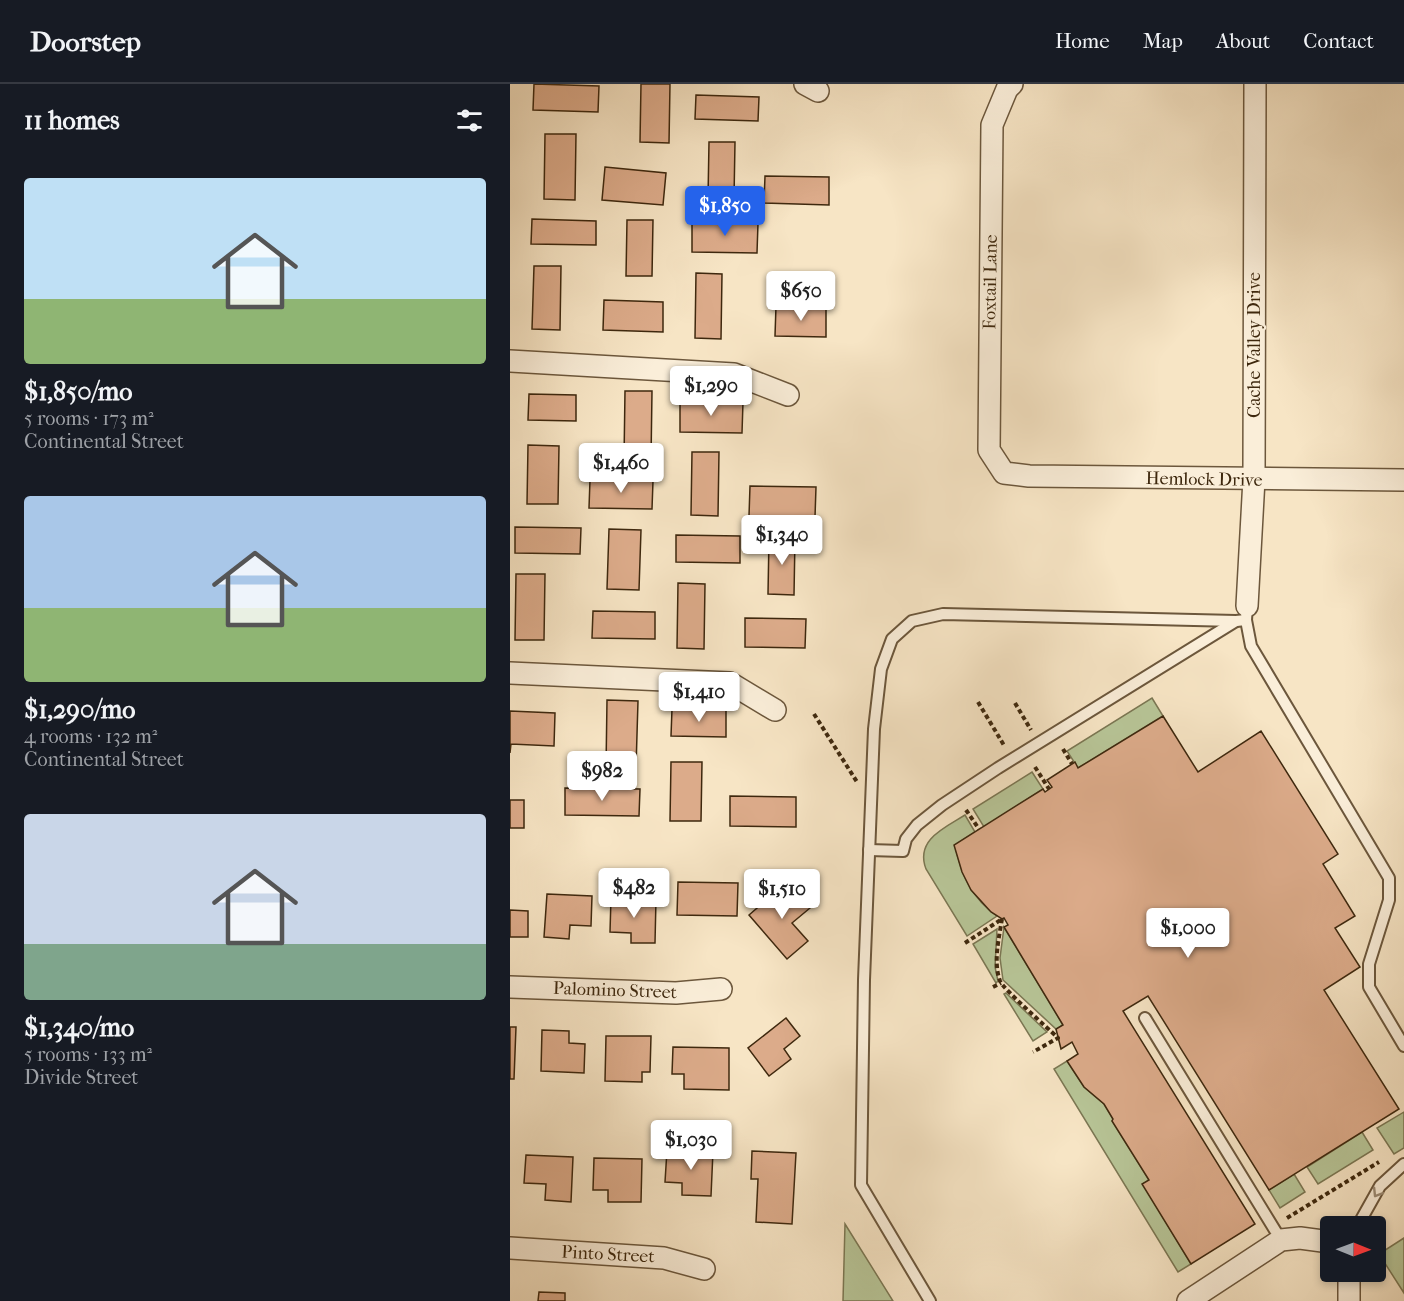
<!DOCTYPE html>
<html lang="en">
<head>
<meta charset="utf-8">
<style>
  body { margin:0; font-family:"IM FELL French Canon",serif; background:#242831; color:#f1f3f6; height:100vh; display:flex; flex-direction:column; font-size:22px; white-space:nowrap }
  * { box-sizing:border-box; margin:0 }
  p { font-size:20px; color:#9ea1a6 }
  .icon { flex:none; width:33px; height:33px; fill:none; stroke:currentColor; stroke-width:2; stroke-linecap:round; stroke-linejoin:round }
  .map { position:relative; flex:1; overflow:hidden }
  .details { display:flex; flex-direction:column; background:#171b24; width:510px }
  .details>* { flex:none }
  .needle { width:39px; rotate:91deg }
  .controls { position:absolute; left:810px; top:1132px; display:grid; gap:12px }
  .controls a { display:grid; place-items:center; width:66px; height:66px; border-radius:6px; background:#171b24; box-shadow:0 3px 9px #0003; font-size:30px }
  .price { position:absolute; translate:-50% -51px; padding:0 14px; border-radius:6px; background:#fff; color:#222; font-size:20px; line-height:39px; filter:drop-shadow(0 2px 3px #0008) }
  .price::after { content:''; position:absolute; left:50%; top:36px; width:18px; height:14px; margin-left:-9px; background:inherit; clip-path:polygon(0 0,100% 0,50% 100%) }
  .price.selected { background:#2563eb; color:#fff }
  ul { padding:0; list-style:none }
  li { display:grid; align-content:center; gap:12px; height:318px; padding:0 24px }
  li span { display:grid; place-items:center; height:186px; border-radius:6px; color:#555 }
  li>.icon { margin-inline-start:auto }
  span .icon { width:108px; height:108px; fill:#fffc; stroke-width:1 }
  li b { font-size:26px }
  h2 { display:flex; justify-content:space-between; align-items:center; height:72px; padding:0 24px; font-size:26px }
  header { display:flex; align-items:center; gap:36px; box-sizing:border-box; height:84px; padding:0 30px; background:#171b24; border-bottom:2px solid #363941 }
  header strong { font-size:28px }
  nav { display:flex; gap:33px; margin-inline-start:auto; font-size:21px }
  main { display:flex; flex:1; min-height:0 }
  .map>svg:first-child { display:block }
  .green { fill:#b8c698; stroke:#7b7753; stroke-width:1.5 }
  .building { fill:#dcab8a; stroke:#3e280e; stroke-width:1.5 }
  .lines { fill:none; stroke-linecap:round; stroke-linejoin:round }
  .service-casing { stroke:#6c573c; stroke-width:14 }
  .minor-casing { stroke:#6c573c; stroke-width:24 }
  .path { stroke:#3e280e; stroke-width:4; stroke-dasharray:4.5 3; stroke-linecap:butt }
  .service { stroke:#faeed9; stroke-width:10 }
  .minor { stroke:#faeed9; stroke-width:21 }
  .oneway { stroke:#9c8b74 }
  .labels { text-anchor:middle; stroke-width:4.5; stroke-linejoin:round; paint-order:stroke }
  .street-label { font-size:18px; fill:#3e280e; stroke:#faeed9 }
</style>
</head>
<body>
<header>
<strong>Doorstep</strong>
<nav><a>Home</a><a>Map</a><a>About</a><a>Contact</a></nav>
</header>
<main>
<section class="details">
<h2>11 homes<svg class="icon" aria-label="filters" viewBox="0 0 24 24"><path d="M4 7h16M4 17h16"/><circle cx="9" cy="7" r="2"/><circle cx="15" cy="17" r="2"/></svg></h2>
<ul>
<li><span style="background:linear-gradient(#bfe0f5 65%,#8fb573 0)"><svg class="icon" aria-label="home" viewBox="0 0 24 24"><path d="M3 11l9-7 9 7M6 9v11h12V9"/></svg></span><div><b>$1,850/mo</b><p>5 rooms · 173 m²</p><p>Continental Street</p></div></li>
<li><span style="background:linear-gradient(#a9c7e8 60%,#8fb573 0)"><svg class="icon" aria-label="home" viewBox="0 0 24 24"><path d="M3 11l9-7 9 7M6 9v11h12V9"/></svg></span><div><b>$1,290/mo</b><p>4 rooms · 132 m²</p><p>Continental Street</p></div></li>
<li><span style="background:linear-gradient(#c9d6e8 70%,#7fa58c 0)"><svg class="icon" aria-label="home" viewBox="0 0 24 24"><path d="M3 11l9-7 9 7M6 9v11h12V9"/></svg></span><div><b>$1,340/mo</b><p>5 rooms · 133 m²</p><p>Divide Street</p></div></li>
</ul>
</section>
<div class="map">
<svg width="894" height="1217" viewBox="0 0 894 1217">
  <rect width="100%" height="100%" fill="#f7e5c5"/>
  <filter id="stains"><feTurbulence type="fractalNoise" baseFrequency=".00333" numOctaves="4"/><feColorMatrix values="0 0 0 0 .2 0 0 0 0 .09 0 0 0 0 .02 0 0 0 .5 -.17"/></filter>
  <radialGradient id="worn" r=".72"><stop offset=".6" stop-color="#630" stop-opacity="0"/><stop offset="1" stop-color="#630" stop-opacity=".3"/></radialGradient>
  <g class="green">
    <path d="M642,614L653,632L568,684L557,667Z"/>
    <path d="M522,688L533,705L474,743L463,725Z"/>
    <path d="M455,731L465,748L445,761C451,790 462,815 487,832L457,852L416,785C405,756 434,744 455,731Z"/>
    <path d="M494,843L553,941L546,945L493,896L490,874Z"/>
    <path d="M487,845L485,883L488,897L486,899L463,860Z"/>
    <path d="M496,909L537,948L523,957L494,910Z"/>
    <path d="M557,977L574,1003L594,1020L603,1035L602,1037L639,1096L633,1100L681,1180L668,1188L544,985Z"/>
    <path d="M894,1028V1064L884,1070L867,1044Z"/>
    <path d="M852,1048L863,1066L808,1100L797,1083Z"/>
    <path d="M784,1090L795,1108L770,1124L759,1106Z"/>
    <path d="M335,1140L383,1217H333Z"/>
    <path d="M894,1154V1209L869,1170Z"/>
  </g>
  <g class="building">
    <path d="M24,0L89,2L88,28L23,26Z"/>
    <path d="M131,0H160L159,59L130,58Z"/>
    <path d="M186,11L249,13L248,37L185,35Z"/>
    <path d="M35,50H66L65,116L34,115Z"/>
    <path d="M199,58H225L224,114H198Z"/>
    <path d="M95,83L156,89L153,121L92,116Z"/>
    <path d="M255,92L319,93V121L254,119Z"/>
    <path d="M22,135L86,137V161L21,160Z"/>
    <path d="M117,136H143L142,192H116Z"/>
    <path d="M182,138L248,139L247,169L182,168Z"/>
    <path d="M24,182H51L50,246L22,245Z"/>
    <path d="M186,189L212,190L211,255L185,254Z"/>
    <path d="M94,216L153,218V248L93,246Z"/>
    <path d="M266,222L316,223V253L265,252Z"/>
    <path d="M115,307H142L141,377L114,376Z"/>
    <path d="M19,310L66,311V337L18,336Z"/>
    <path d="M170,317L233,318L232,349L170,348Z"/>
    <path d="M18,361L49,362L48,420H17Z"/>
    <path d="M182,368H209L208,432L181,431Z"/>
    <path d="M80,396L143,397L142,425L79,424Z"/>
    <path d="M240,402L306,403L305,433L239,432Z"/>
    <path d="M5,443L71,444L70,470L5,469Z"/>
    <path d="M99,445L131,446L129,506L97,505Z"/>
    <path d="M166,451L230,452V479L166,478Z"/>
    <path d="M259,454H285L284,511L258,510Z"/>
    <path d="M6,490H35L34,556H5Z"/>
    <path d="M168,499L195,500L194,565L167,564Z"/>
    <path d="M83,527L145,528V555L82,554Z"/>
    <path d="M235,534L296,535L295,564L235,563Z"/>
    <path d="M97,616L128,617L126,684H96Z"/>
    <path d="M162,625L216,626V653L161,652Z"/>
    <path d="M0,627L45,629L44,662L1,660L0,669Z"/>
    <path d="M653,632L688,688L751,647L828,770L813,780L845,832L825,844L850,883L814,906L889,1025L759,1106L638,912L613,927L745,1140L681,1180L632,1100L639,1096L602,1037L603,1035L594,1020L574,1003L557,977L568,970L562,958L551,965L546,945L553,941L494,843L498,841L494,834L492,835L481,828L461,806L452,788L444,761L533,705L535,708L542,703L537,696L565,678L568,684Z"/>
    <path d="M161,678H192L191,737H160Z"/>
    <path d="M55,704L130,705L129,732L55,731Z"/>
    <path d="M220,712L286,713V743L220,742Z"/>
    <rect x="0" y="716" width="14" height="28"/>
    <path d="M168,798L228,799L227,832L167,831Z"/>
    <path d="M277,798L300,824L282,839L298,857L277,875L239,831Z"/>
    <path d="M37,810L82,812L81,842L60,841L59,855L34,853Z"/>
    <path d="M101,814L146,815L145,859H121V849L100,848Z"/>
    <path d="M0,826L18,827V853H0Z"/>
    <path d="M276,934L290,952L274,965L281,975L259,992L238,964Z"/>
    <path d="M0,943H6L4,995H0Z"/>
    <path d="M32,946L59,947V959L75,960L74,989L31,987Z"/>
    <path d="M96,952H141L140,988H132V998L95,997Z"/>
    <path d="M163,963L219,964V1006L174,1005V990H162Z"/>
    <path d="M157,1066L203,1067L201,1112L172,1111V1099L155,1098Z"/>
    <path d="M242,1067L286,1069L282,1140L246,1138L248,1095H241Z"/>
    <path d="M16,1071L63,1073L61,1118L35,1116L36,1100L14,1099Z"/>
    <path d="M84,1074L132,1075L131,1118H98V1106H83Z"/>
    <path d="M29,1208L55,1209V1217H28Z"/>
  </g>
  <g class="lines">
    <g class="service-casing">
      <g id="service">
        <path d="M736,536L741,562L879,794V816L859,880V903L894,962"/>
        <path d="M359,766L393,767L396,755L407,741L432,721L488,684L726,537"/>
        <path d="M635,934L771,1156"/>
        <path d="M847,1143L870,1102L894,1080"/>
        <path d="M420,1217L351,1101L354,896L364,645L371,585L382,555L402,537L433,530L726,537L736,536L737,522"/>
      </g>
    </g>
    <g class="minor-casing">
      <g id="minor">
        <path d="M295,0L308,7"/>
        <path d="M502,0L497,5L482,41L479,366L494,389L519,392L894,396"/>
        <path d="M0,277L224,290L278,311"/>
        <path d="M737,522L744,395L745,0"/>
        <path d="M0,589L220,599L265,626"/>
        <path d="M0,903L166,909L211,905"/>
        <path d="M0,1164L154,1174L194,1185"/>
        <path d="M839,1188V1217"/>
        <path d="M678,1217L771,1156L790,1154L820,1158"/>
      </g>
    </g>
    <g class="path">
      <path d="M468,618L495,663"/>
      <path d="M505,619L521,646"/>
      <path d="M304,630L347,698"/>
      <path d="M553,665L562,680"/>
      <path d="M525,683L539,705"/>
      <path d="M456,726L469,745"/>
      <path d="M492,835C489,854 483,878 490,897C494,906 538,944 548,954L523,968"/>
      <path d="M455,859L492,835"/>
      <path d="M483,903L491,899"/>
      <path d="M777,1134L869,1078"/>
    </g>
    <use href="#service" class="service"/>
    <use href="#minor" class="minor"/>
  </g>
  <defs><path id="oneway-chevron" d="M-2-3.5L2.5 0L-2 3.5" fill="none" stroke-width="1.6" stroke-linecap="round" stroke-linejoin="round" transform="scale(1.5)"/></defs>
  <use class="oneway" href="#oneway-chevron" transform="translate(867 1109) rotate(122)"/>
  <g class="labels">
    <g class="street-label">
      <text transform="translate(480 198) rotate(-89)" y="6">Foxtail Lane</text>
      <text transform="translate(744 261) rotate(-90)" y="6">Cache Valley Drive</text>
      <text transform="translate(694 395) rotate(1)" y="6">Hemlock Drive</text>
      <text transform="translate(105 906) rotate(2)" y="6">Palomino Street</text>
      <text transform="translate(98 1170) rotate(3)" y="6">Pinto Street</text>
    </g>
  </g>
  <rect width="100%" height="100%" filter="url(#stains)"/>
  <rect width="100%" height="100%" fill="url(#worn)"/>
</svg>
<div class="controls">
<a><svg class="needle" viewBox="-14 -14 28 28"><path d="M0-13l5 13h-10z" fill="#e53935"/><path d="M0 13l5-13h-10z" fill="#9ea1a6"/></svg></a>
</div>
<b class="price selected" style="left:215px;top:153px">$1,850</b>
<b class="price" style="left:291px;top:238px">$650</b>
<b class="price" style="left:201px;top:333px">$1,290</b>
<b class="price" style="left:111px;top:410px">$1,460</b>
<b class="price" style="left:272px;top:482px">$1,340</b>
<b class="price" style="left:189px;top:639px">$1,410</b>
<b class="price" style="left:92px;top:718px">$982</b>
<b class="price" style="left:124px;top:835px">$482</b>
<b class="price" style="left:272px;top:836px">$1,510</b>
<b class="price" style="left:678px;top:875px">$1,000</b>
<b class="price" style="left:181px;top:1087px">$1,030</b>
</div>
</main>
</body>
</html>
